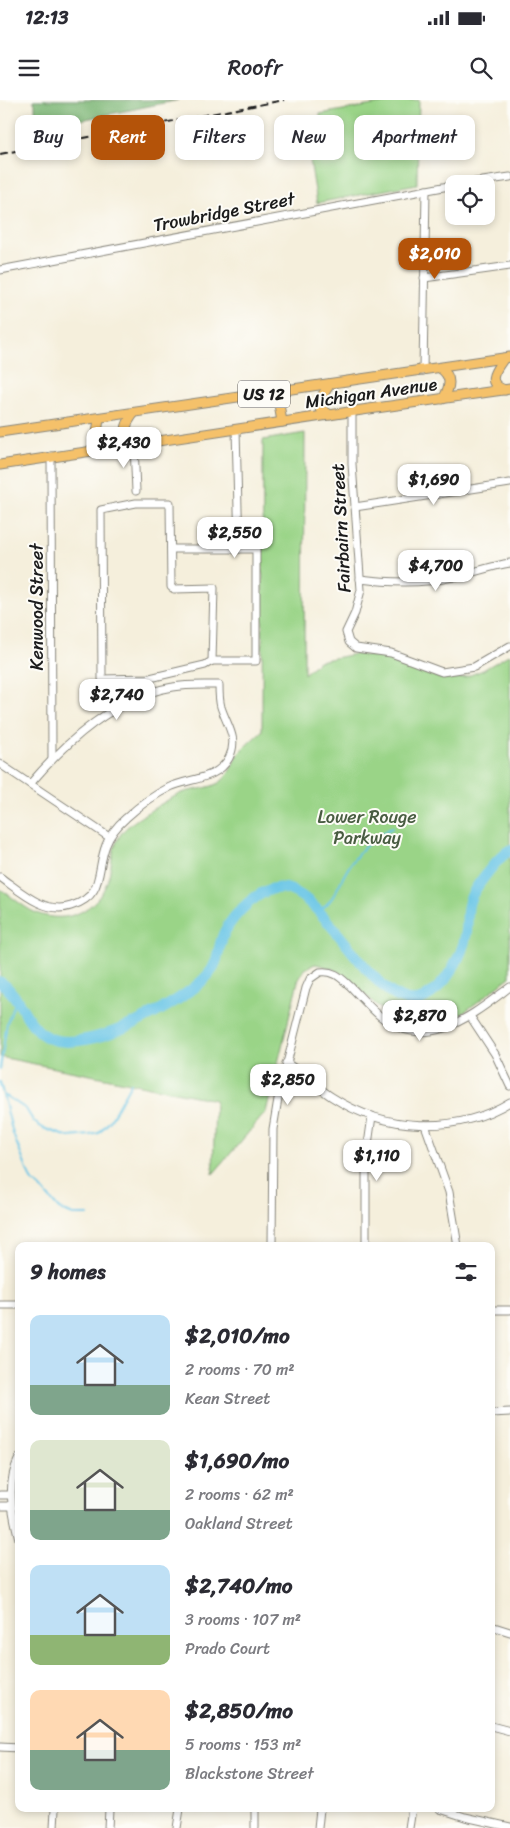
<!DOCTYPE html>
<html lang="en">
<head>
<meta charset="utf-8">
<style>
  body { margin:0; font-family:Sriracha,sans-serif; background:#f7f7f7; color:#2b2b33; height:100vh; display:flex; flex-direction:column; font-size:19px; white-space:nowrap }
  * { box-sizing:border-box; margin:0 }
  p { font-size:16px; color:#7c7c81 }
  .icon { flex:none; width:28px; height:28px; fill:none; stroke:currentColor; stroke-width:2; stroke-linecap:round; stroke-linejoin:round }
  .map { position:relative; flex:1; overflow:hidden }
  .panel { position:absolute; left:15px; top:1142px; width:480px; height:570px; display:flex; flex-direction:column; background:#fff; border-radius:10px; box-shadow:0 2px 8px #0003 }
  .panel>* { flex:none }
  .guide { position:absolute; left:15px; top:15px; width:480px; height:45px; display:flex; gap:10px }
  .fabs { position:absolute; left:445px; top:75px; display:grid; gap:10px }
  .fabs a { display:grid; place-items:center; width:50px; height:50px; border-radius:10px; background:#fff; box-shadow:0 2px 8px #0003; font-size:25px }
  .price { position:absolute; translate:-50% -42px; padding:0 11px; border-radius:10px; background:#fff; color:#222; font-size:16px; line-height:32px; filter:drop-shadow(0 1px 2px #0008) }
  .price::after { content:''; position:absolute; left:50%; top:30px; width:15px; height:11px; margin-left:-8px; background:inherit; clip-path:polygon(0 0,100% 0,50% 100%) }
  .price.selected { background:#b45309; color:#fff }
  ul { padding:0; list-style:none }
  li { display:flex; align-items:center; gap:15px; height:125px; padding:0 15px }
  li span { display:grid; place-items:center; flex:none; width:140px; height:100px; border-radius:10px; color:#555 }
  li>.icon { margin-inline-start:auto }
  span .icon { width:60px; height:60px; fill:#fffc; stroke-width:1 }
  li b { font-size:21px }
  h2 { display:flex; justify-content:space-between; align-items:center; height:60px; padding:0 15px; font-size:21px }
  .pill { padding:0 18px; border-radius:10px; background:#fff; box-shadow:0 2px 8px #0003; font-size:18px; line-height:45px }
  .pill.selected { background:#b45309; color:#fff }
  .status { display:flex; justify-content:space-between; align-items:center; height:35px; padding:0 25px; background:#fff; direction:ltr }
  .status svg { height:14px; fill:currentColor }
  header { display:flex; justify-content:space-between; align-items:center; height:65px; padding:0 15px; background:#fff; font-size:22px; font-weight:600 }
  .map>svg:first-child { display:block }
  .green { fill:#9ad487; stroke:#5b7852 }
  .forest { fill:#7bb674; stroke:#4c6948 }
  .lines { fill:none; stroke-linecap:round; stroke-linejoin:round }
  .stream { stroke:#68c5e6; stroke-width:2 }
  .river { stroke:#68c5e6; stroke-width:11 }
  .minor-casing { stroke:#88867c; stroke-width:9 }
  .major-casing { stroke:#88867c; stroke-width:11 }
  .minor { stroke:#fff; stroke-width:7 }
  .major { stroke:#f5c16b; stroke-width:9 }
  .rail { stroke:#1c1c1c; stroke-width:2; stroke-dasharray:8 4; stroke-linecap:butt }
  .labels { text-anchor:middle; stroke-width:4; stroke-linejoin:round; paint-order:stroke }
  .shield { fill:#fdfcf7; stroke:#605f5e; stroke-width:1 }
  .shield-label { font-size:16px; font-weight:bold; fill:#1c1c1c }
  .street-label { font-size:18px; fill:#1c1c1c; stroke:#fdfcf7 }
  .park-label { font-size:18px; fill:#485c41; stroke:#fdfcf7 }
</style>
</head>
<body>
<div class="status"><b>12:13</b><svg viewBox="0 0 49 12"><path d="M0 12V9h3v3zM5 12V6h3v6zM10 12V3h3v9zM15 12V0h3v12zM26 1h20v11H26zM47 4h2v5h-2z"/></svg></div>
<header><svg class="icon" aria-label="menu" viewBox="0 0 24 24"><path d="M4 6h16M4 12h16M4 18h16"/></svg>Roofr<svg class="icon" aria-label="search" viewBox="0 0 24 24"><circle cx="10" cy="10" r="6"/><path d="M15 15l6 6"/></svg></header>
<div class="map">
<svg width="510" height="1728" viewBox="0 0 510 1728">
  <rect width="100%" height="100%" fill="#fdfcf7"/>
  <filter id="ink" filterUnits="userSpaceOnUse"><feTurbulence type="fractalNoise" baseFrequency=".02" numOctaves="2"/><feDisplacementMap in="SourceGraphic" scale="10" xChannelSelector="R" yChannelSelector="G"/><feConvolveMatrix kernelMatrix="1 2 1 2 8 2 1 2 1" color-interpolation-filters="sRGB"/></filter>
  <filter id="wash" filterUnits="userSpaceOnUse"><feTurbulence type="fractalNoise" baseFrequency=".0096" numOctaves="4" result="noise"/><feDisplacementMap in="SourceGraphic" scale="20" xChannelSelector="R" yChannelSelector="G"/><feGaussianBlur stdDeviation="1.12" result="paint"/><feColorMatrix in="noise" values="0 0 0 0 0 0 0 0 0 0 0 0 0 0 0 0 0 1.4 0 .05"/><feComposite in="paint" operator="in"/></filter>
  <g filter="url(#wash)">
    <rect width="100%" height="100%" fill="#f5efdc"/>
    <g class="green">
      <path d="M402,0H419L417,84L317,103L310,60L320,57V14Z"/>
      <path d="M305,333L304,574L319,561L355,554L387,558L439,578H463L483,570L510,554V877C492,890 471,909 451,920C427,932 392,921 374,903C352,882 345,870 315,864L305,869L298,881L266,1012L213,1074L215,1000L0,957V789C13,797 27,811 42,815C73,824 101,806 109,776C113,758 112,741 127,727C136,719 171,697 182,693C193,689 208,689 219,683C232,674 231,663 240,652C246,645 254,638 262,631L263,340Z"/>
    </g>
    <path class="forest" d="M33,0H179L37,29L35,27V4Z"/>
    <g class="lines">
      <g class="stream">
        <path d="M319,811C335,800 338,785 347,770C357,752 374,736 392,728"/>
        <path d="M0,969L7,923L16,900"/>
        <path d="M0,982L13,1034L31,1080L40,1087L59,1109L73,1115H88"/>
        <path d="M6,996L26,1009L34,1022L43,1028L69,1037L90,1035L99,1033L110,1021L131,983"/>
      </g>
      <path class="river" d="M0,882C21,895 26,928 49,938C88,955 182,904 208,875C219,863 218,846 224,833C233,815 260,786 282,788C329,792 379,922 424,898C445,887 462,857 466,834C468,824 466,813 469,803C472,790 498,757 510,750"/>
    </g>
  </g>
  <g filter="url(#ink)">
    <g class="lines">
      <g class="minor-casing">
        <g id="minor">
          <path d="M462,84L510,77"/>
          <path d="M0,170L454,85"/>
          <path d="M424,178L510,166"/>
          <path d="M423,271L426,90"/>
          <path d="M352,311V364L361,490L355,513L346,532L349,542L356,548L391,553L442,572L474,567L510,546"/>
          <path d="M134,345L136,391"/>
          <path d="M51,356L52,659"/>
          <path d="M136,403H170L171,487L174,489L214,488L212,561L205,565L150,578L102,579L101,410Z"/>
          <path d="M355,407L510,383"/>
          <path d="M171,449H239"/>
          <path d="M360,479C392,483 422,484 453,477C473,473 491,466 510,463"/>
          <path d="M212,561H256V449H239L236,329"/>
          <path d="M0,664L109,737"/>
          <path d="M0,777C20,791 45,815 71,806C105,796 96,770 106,745C110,734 118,725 126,718C139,706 154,695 170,687C190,678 217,680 229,658C239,638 227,626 221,607C219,600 219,593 219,585C203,585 188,584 173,587C115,597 67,641 30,684"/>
          <path d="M470,916L495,954L510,986"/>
          <path d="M286,963C303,972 316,987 332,997C384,1031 456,1035 510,1002"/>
          <path d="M425,1025L449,1092L458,1146"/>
          <path d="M272,1146L273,1029L278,999L306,888L310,879L320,872C334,870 341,878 350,886C360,896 369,907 380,916C427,954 472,915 510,887"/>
          <path d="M366,1146V1059L372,1016"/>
          <path d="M0,1205H19"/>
          <path d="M491,1210H510"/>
          <path d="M491,1313L510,1312"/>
          <path d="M19,1358C6,1384 12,1412 19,1439"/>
          <path d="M0,1395H11"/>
          <path d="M0,1406H11"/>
          <path d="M491,1526L510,1532"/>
          <path d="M491,1626L510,1631"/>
          <path d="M0,1647L19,1648"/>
          <path d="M440,1709L465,1717L510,1727"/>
          <path d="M54,1728L55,1709"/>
          <path d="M108,1728L109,1709"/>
          <path d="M177,1728L180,1709"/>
          <path d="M255,1728V1709"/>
          <path d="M318,1728L320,1709"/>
          <path d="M409,1728L412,1709"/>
        </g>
      </g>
      <g class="major-casing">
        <g id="major">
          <path d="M504,258C496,270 484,283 505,290"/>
          <path d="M440,268C453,277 450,287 443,299"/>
          <path d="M330,284L318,302L320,308L330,315"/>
          <path d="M269,293L279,304L282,322"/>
          <path d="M134,313C124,326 123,332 134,345"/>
          <path d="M0,332L510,257"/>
          <path d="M95,350L99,318"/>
          <path d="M0,365L362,310L510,289"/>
        </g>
      </g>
      <use href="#minor" class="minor"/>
      <use href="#major" class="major"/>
      <path class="rail" d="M0,54L284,0"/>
    </g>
  </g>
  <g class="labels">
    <rect class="shield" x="238" y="280.5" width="52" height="27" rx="4"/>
    <g class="shield-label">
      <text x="264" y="300">US 12</text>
    </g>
    <g class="street-label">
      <text transform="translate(224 112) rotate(-11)" y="6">Trowbridge Street</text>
      <text transform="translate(371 293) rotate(-8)" y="6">Michigan Avenue</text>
      <text transform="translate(341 428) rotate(-93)" y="6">Fairbairn Street</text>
      <text transform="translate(37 507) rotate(-90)" y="6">Kenwood Street</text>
    </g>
    <g class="park-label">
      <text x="367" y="723">Lower Rouge<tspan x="367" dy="21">Parkway</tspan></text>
    </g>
  </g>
</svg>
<div class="fabs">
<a><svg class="icon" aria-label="locate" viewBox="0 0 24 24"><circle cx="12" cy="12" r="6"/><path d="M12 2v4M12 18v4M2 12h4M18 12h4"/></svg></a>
</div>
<b class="price selected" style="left:435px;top:180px">$2,010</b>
<b class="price" style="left:124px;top:369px">$2,430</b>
<b class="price" style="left:434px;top:406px">$1,690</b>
<b class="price" style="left:235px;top:459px">$2,550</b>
<b class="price" style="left:436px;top:492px">$4,700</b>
<b class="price" style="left:117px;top:621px">$2,740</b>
<b class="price" style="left:420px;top:942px">$2,870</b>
<b class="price" style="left:288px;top:1006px">$2,850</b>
<b class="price" style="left:377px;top:1082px">$1,110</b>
<div class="guide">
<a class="pill">Buy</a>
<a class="pill selected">Rent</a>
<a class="pill">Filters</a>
<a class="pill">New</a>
<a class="pill">Apartment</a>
</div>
<section class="panel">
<h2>9 homes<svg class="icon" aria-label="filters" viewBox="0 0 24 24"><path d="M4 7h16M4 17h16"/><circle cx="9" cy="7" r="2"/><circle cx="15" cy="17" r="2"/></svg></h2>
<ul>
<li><span style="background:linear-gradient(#bfe0f5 70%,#7fa58c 0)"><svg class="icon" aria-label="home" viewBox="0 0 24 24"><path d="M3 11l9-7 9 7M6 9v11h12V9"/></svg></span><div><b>$2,010/mo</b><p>2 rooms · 70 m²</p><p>Kean Street</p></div></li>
<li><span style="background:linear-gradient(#dfe7d0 70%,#7fa58c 0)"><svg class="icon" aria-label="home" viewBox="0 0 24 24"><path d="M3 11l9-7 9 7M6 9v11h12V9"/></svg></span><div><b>$1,690/mo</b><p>2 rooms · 62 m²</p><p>Oakland Street</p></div></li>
<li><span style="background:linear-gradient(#bfe0f5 70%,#8fb573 0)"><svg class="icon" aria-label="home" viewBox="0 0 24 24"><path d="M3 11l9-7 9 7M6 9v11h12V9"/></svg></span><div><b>$2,740/mo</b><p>3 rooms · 107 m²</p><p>Prado Court</p></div></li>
<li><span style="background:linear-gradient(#ffd9b3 60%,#7fa58c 0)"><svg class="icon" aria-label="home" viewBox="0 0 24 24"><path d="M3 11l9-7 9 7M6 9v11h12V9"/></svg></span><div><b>$2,850/mo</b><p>5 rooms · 153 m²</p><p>Blackstone Street</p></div></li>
</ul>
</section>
</div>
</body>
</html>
